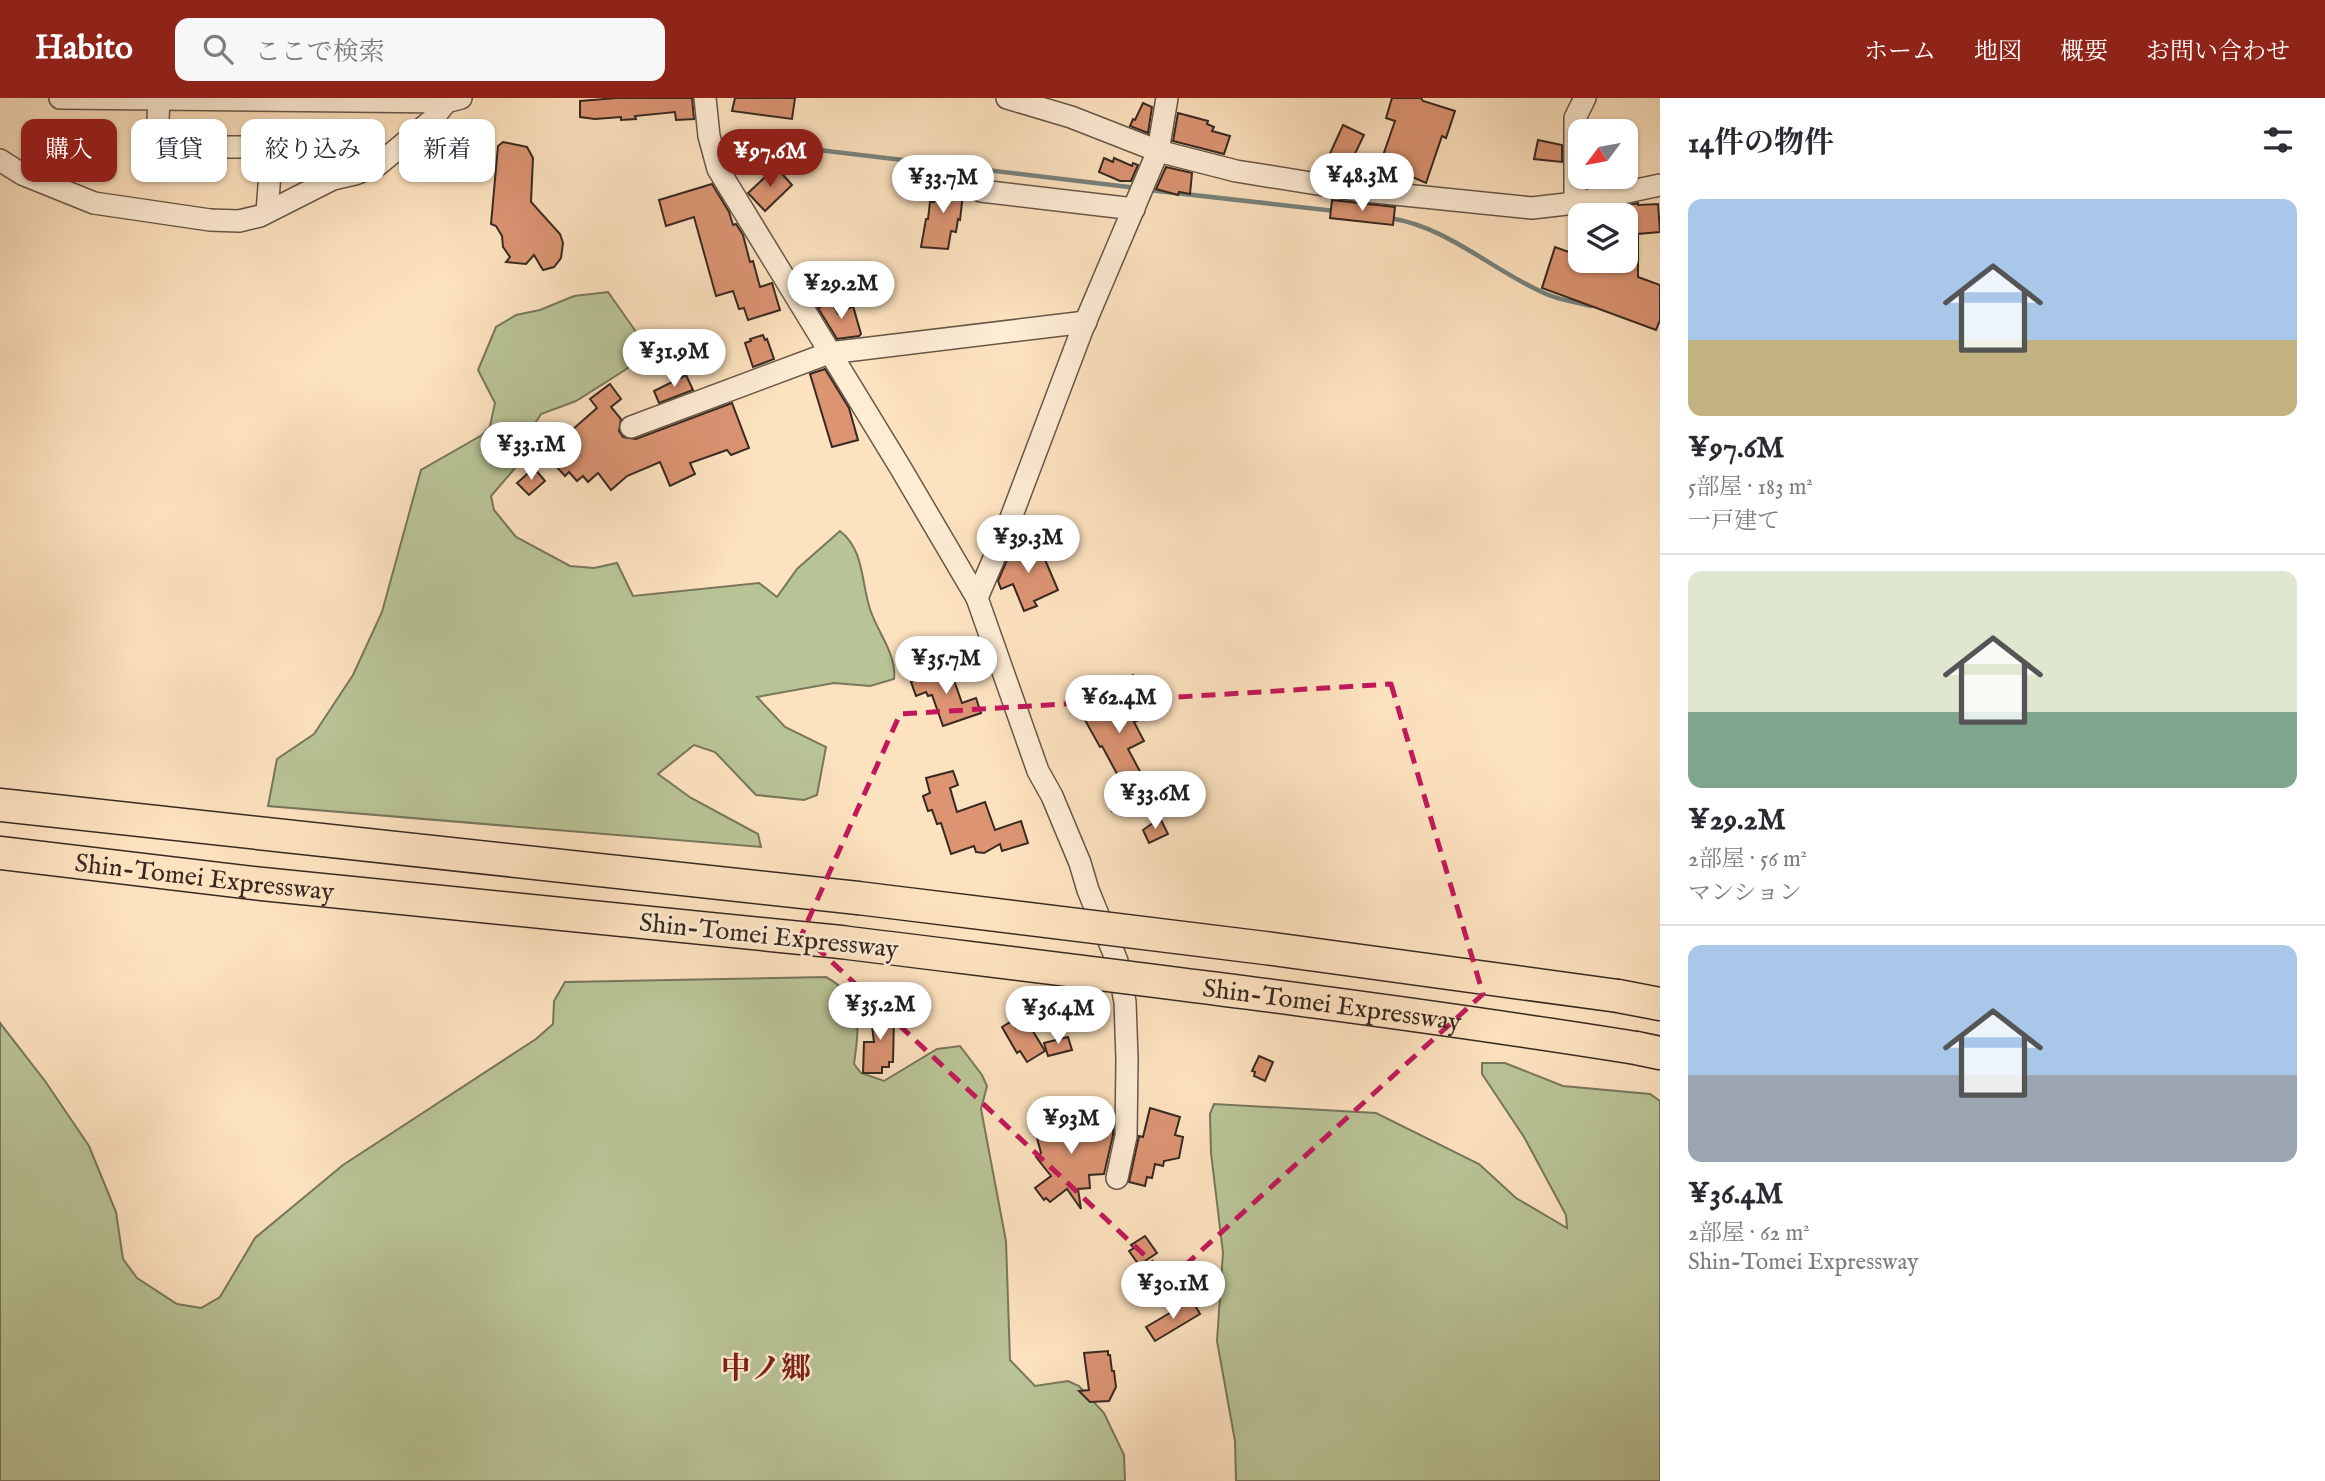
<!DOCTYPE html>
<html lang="ja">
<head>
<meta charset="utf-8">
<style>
  body { margin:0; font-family:"IM FELL English","Noto Serif JP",serif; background:#f7f7f7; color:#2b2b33; height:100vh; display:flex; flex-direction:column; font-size:26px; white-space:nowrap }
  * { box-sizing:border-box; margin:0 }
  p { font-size:23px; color:#7c7c81 }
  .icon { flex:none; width:38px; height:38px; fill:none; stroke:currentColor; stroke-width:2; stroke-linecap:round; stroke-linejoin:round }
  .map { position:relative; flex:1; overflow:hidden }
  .side { display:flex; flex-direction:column; background:#fff; width:665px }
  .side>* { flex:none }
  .banner { position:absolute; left:21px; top:21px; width:665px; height:63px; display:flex; gap:14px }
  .needle { width:46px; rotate:238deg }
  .tools { position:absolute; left:1568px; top:21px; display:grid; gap:14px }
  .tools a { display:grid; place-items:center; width:70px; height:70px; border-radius:14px; background:#fff; box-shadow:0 2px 5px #0004; font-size:35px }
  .price { position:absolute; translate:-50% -60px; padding:0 16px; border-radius:24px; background:#fff; color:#222; font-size:23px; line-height:46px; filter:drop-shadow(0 2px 4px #0008) }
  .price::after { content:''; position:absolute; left:50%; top:42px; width:21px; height:16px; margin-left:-10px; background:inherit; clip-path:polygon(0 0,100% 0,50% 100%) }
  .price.selected { background:#8f2418; color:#fff }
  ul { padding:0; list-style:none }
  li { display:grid; align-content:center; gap:14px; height:371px; padding:0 28px }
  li+li { border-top:2px solid #e1e1e2 }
  li span { display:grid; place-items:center; height:217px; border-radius:14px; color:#555 }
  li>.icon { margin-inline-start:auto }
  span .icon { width:126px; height:126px; fill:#fffc; stroke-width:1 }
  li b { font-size:30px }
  h2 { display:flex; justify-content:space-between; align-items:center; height:84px; padding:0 28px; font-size:30px }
  .chip { padding:0 24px; border-radius:14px; background:#fff; box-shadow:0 2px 5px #0004; font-size:24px; line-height:63px }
  .chip.selected { background:#8f2418; color:#fff }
  header { display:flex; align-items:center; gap:42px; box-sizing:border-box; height:98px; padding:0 35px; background:#8f2418; color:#fff }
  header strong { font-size:33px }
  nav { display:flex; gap:38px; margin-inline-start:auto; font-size:24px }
  .search { width:490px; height:63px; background:#f7f7f7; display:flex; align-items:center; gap:18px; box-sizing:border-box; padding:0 24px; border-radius:14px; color:#7c7c81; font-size:26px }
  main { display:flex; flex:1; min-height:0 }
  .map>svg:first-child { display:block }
  .green { fill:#b9c496; stroke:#78765c; stroke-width:2 }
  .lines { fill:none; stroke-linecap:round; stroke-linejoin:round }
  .stream { stroke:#77827c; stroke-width:4.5 }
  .building { fill:#dc9473; stroke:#372921; stroke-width:2 }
  .minor-casing { stroke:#685748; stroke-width:24 }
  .highway-casing { stroke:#372921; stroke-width:35 }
  .minor { stroke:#feecd5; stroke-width:21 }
  .highway { stroke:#fde2bf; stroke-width:32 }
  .highway-bridge-casing { stroke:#372921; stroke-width:35; stroke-linecap:butt }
  .highway-bridge { stroke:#fde2bf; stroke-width:32 }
  .marked { fill:none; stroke:#c2185b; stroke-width:5; stroke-dasharray:14 9; stroke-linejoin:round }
  .labels { text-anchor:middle; stroke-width:5; stroke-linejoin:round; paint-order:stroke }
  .street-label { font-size:26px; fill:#372921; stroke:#feecd5 }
  .quarter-label { font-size:30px; font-weight:bold; fill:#7a1f14; stroke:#feecd5 }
</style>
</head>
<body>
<header>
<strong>Habito</strong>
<div class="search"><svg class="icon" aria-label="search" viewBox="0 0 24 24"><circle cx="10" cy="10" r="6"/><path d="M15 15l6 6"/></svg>ここで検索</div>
<nav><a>ホーム</a><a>地図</a><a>概要</a><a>お問い合わせ</a></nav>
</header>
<main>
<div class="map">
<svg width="1660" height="1383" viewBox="0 0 1660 1383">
  <rect width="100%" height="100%" fill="#fde2bf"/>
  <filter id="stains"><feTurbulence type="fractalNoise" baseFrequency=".00286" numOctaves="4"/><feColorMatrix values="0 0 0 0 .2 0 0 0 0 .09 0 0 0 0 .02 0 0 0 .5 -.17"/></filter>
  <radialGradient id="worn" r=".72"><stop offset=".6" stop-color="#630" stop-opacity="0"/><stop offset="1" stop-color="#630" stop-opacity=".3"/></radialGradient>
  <g class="green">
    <path d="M608,194L644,245V258L625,272L576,303L541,316L534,327L523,361L491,398L494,412L516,439L570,468L594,470L617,465L633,498L759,485L777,499L797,471L840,433C865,452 861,487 871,514C879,536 897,558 894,581L870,588L834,585L757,599L785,629L826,649L817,697L804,702L756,697L715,654L694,647L658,676L691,700L758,736L761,749L268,708L277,661L314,636L353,577L382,514L421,372L482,337L490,328L495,305L478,272L496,229L516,217L540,212L574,198Z"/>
    <path d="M826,879C864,900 859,929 854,966L861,975L884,983L937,951L960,948L982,977L987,988L981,1011L1006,1143L1010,1262L1035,1288L1068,1283L1079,1288L1104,1315L1124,1357L1125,1383H0V925L45,983L89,1048L116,1114L123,1161L137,1180L177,1206L201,1210L220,1199L255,1140L343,1067L536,941L553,926L554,903L565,884Z"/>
    <path d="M1482,965H1505L1563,988L1650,996L1660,1003V1383H1236L1235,1343L1217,1243L1223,1155L1211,1055L1210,1016L1214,1006L1376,1015L1479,1066L1516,1100L1567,1130L1566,1117L1524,1039L1482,976Z"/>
  </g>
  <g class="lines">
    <g class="stream">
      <path d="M734,42L1137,90"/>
      <path d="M1149,92L1335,113"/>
      <path d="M1389,120C1446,128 1492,172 1544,195C1558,202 1576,204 1591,208"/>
    </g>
  </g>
  <g class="building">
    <path d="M617,0H692L694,21L676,22L675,14L635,18L636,21L621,22V19L595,21L580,19V3Z"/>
    <path d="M735,0H795L792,21L732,13Z"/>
    <path d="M1392,0H1421L1423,3L1455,13L1446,40L1442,38L1426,85L1394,71L1392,77L1378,72L1395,23L1386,20Z"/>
    <path d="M1143,5L1152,9L1148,35L1130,28L1133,21L1135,22Z"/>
    <path d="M1178,15L1208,23L1207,26L1214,29L1212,33L1230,38L1224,56L1173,43Z"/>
    <path d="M304,27H323V32H334V50L304,49Z"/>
    <path d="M1343,27L1364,37L1349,68L1342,65L1337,76L1322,73Z"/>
    <path d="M1538,42L1562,47V64L1534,61Z"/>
    <path d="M503,44L527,49L533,60L531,104L560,136L563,145L561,160L554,169L543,172L534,157L526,166L506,164L510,159L503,149L502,138L496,128L491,126L498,48Z"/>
    <path d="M1104,60L1113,64L1114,60L1132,68L1133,65L1138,67L1131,83H1120L1099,74Z"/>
    <path d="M776,69L792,87L765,113L748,95Z"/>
    <path d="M1166,69L1192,75L1190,96L1179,94L1178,97L1156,91Z"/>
    <path d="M938,82L964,87L960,122L958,121L956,134L951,133L948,151L921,149L926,121H928L930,104H934Z"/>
    <path d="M712,86L729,114L733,127L736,126L743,137L750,164L753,163L760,189L772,185L780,212L748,222L744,210L739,211L733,193L716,198L694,119L666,128L659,102Z"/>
    <path d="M1332,102L1395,109L1393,127L1330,120Z"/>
    <path d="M1638,105V107L1658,106L1660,134L1638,136V179L1660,187V222L1656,232L1542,190L1555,149L1580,158V163H1593L1626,174V117H1596V114Z"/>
    <path d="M831,203L838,216L853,208L861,236L859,238L837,241L818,210Z"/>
    <path d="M763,237L765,242L767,241L774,261L753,269L745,245L751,243L750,241Z"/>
    <path d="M825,271L849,310L858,342L832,349L810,276Z"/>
    <path d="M686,277L693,292L659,305L654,293Z"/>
    <path d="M610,286L621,301L611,309L621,321L619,333L623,339L636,341L732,305L749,350L731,357L727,352L690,365L695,376L670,388L660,364L627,378L611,392L598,375L588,384L583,378L577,383L569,374L565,378L553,365L560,360L541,338L555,325L565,336L571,331L572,332L597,310L590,301Z"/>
    <path d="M534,370L545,383L529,397L517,385Z"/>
    <path d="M1037,443L1058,492L1034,503L1037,508L1024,513L1013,486L1001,491L998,483L1010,455Z"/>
    <path d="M949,568L962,605L976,600L981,615L943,628L932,597L928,598L926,594L916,598L911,584Z"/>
    <path d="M1133,577L1151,613L1143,616L1145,619L1134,624L1144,643L1128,651L1151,694L1112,713L1107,702L1110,701L1107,695L1123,687L1102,648L1100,649L1076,606Z"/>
    <path d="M953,673L958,687L950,690L957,714L985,704L995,732L1021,723L1028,745L1002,753L1000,746L984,755L976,754L974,748L951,756L941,725L937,726L932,712L928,713L923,698L930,695L926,680Z"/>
    <path d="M1160,720L1168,736L1149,745L1143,732Z"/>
    <path d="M891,910L892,920H894L893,964H889V969H882V975H863L864,944H874L870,912Z"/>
    <path d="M1012,923L1016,930L1025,925L1029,932L1031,930L1045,953L1027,964L1020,953L1017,955L1002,929Z"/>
    <path d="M1068,939L1072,952L1048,958L1044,945Z"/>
    <path d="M1259,958L1273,964L1265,983L1254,978L1255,974L1252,973Z"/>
    <path d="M1150,1010L1180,1019L1175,1037L1183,1039L1179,1060L1164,1063L1163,1068L1155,1066L1152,1080L1147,1079L1145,1088L1129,1084L1139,1038L1143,1039Z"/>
    <path d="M1062,1017L1066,1033L1092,1031L1093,1024L1113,1026V1037L1104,1076L1089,1077L1090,1090L1078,1091L1081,1111L1067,1091L1050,1104L1046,1100L1044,1102L1035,1090L1051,1078L1036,1059L1041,1055L1033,1025Z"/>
    <path d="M1145,1138L1157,1155L1139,1167L1129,1153L1134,1150L1131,1147Z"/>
    <path d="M1192,1202L1200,1216L1155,1243L1146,1229Z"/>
    <path d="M1108,1253V1257H1110L1112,1273H1114L1116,1289L1109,1303L1090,1304L1079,1293L1089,1292L1084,1255Z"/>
  </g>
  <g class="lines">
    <g class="minor-casing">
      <g id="minor">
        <path d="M60,0L446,4L461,0"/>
        <path d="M705,0L709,38L718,71L900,369L977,500L1038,673L1052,698L1080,765L1088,792L1117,863L1125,904L1127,961L1126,1038L1117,1080"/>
        <path d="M1007,0L1071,19L1158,53L1236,73L1355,92L1532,110L1575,105L1660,87"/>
        <path d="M159,2L157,41L166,49H259L266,52L271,62L267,114"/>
        <path d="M0,62L22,76L94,105L210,122L239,123L260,118L333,81L355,76L378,67L432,22L446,4"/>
        <path d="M981,93L1134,111"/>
        <path d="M1575,105V20L1585,0"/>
        <path d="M631,329L829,255L1086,224"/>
        <path d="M977,500L1009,425L1082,232L1158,53L1167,0"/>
      </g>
    </g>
    <g class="highway-casing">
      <g id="highway">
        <path d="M0,707L858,800"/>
        <path id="s1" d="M0,755L262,786L841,844"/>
        <path d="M1618,898L1660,906"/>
        <path d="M1636,950L1660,955"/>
      </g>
    </g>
    <use href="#minor" class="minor"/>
    <use href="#highway" class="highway"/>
    <g class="highway-bridge-casing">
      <g id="highway-bridge">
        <path d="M858,800L1265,850L1618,898"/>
        <path id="s2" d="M841,844C1106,877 1372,908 1636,950"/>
      </g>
    </g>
    <use href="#highway-bridge" class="highway-bridge"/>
  </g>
  <path class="marked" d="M1391,586L1483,896L1170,1181L802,836L900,616Z"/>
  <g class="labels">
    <g class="street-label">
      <text dy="9" stroke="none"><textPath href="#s1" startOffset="206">Shin-Tomei Expressway</textPath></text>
      <text transform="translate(769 837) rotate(6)" y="9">Shin-Tomei Expressway</text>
      <text dy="9" stroke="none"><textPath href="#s2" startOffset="495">Shin-Tomei Expressway</textPath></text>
    </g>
    <g class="quarter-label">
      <text x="766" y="1280">中ノ郷</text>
    </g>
  </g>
  <rect width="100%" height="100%" filter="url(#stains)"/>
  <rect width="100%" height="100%" fill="url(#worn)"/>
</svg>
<div class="tools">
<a><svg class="needle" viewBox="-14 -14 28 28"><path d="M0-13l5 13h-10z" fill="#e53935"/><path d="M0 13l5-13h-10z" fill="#7c7c81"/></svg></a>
<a><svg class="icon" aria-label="layers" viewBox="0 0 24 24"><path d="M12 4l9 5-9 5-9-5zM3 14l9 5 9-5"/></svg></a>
</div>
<b class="price selected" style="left:770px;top:91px">¥97.6M</b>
<b class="price" style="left:1362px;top:115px">¥48.3M</b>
<b class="price" style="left:943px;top:117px">¥33.7M</b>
<b class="price" style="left:841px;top:223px">¥29.2M</b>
<b class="price" style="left:674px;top:291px">¥31.9M</b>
<b class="price" style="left:531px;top:384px">¥33.1M</b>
<b class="price" style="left:1028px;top:477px">¥39.3M</b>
<b class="price" style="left:946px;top:598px">¥35.7M</b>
<b class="price" style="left:1119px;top:637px">¥62.4M</b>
<b class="price" style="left:1155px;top:733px">¥33.6M</b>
<b class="price" style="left:880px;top:944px">¥35.2M</b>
<b class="price" style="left:1058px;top:948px">¥36.4M</b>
<b class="price" style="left:1071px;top:1058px">¥93M</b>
<b class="price" style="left:1173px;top:1223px">¥30.1M</b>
<div class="banner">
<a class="chip selected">購入</a>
<a class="chip">賃貸</a>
<a class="chip">絞り込み</a>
<a class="chip">新着</a>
</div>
</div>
<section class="side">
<h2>14件の物件<svg class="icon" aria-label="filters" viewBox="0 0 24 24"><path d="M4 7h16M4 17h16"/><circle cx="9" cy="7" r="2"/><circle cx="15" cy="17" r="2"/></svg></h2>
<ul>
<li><span style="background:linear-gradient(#a9c7e8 65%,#c2b280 0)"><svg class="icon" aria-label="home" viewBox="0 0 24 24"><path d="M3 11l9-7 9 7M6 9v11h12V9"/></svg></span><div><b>¥97.6M</b><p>5部屋 · 183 m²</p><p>一戸建て</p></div></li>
<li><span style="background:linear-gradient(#dfe7d0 65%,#7fa58c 0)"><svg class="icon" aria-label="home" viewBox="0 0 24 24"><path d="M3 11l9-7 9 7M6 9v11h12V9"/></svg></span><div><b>¥29.2M</b><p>2部屋 · 56 m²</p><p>マンション</p></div></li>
<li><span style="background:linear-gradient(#a9c7e8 60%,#9aa5b1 0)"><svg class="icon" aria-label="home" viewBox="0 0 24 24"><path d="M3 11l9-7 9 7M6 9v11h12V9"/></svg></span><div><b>¥36.4M</b><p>2部屋 · 62 m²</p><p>Shin-Tomei Expressway</p></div></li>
</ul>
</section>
</main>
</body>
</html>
